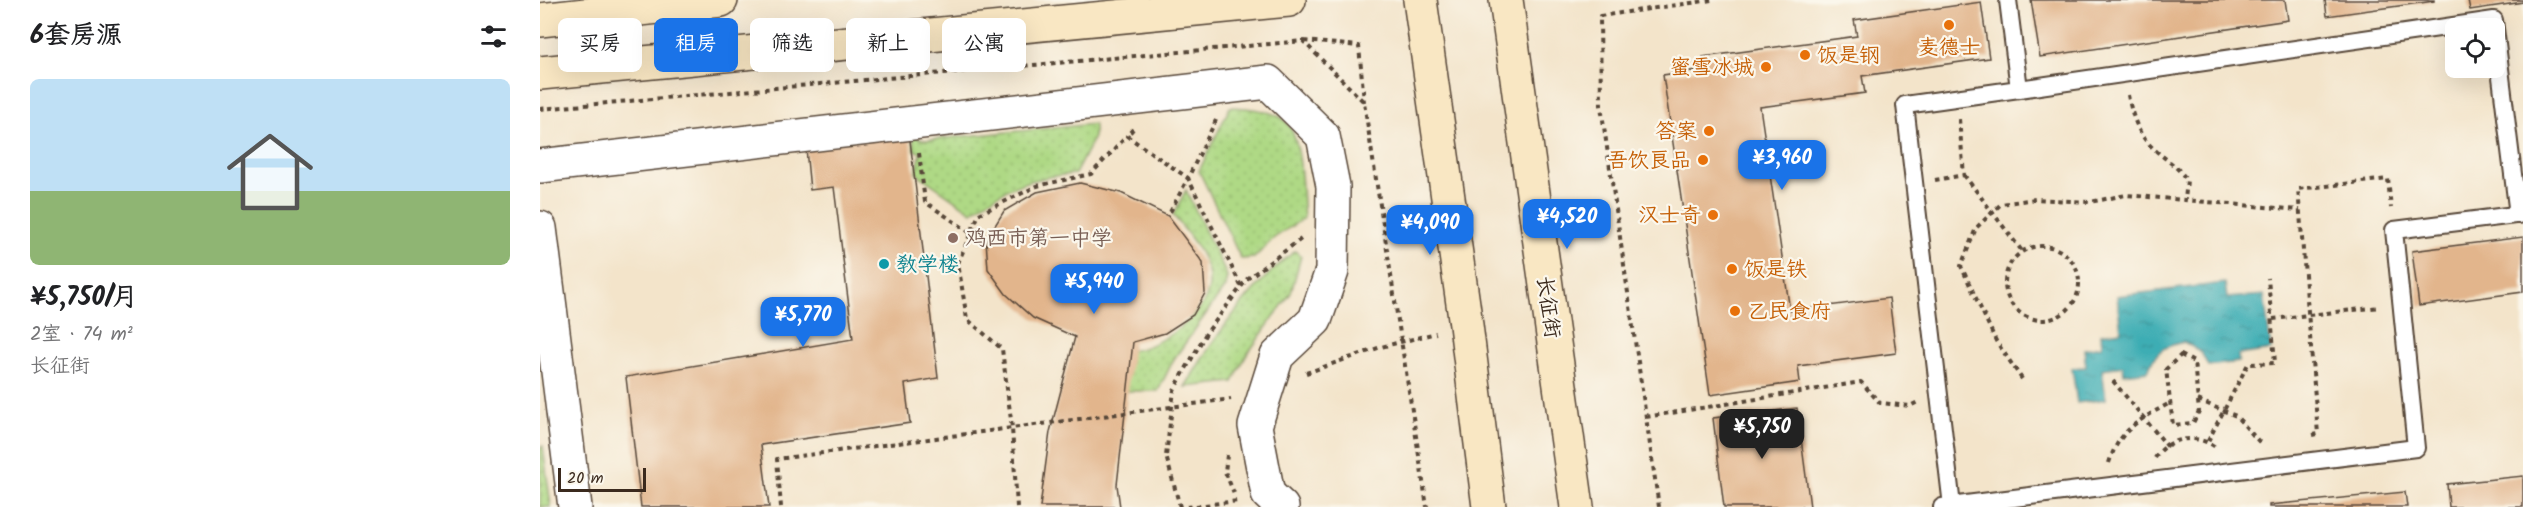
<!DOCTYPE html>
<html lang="zh">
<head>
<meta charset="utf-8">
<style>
  body { margin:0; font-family:Kalam,"LXGW WenKai TC",sans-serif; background:#f2f2f2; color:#202124; height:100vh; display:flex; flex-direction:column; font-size:22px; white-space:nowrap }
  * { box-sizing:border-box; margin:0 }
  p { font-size:20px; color:#757577 }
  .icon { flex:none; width:33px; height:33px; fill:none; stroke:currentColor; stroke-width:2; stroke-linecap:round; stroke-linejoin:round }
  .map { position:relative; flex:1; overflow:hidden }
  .side { display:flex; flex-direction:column; background:#fff; width:540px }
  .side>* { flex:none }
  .hud { position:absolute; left:18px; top:18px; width:570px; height:54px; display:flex; gap:12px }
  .tools { position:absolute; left:1905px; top:18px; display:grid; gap:12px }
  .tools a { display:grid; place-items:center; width:60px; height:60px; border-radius:9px; background:#fff; box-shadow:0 6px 24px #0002; font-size:30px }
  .scale { position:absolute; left:18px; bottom:15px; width:88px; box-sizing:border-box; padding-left:6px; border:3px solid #3b2a1e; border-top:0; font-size:16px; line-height:21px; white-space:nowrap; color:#3b2a1e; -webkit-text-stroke:4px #fbf7ec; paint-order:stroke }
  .price { position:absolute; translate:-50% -51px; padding:0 14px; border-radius:12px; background:#1a73e8; color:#fff; font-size:20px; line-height:39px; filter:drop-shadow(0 2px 3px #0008) }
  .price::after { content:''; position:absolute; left:50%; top:36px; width:18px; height:14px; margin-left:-9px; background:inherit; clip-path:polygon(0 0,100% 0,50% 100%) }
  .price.active { background:#222; color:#fff }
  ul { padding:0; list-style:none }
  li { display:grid; align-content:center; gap:12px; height:318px; padding:0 30px }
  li+li { border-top:2px solid #e0e0e0 }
  li span { display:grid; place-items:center; height:186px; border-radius:9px; color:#555 }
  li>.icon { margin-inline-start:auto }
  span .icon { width:108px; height:108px; fill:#fffc; stroke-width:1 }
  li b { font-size:26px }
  h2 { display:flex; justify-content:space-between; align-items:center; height:72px; padding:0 30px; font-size:26px }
  .pill { padding:0 21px; border-radius:9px; background:#fff; box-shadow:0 6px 24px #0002; font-size:21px; line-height:54px }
  .pill.active { background:#1a73e8; color:#fff }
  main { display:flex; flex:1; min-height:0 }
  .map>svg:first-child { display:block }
  .grass { fill:url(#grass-dots); stroke:#758252; stroke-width:1.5 }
  .water { fill:url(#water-ripples); stroke:#3c6c69; stroke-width:1.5 }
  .building { fill:#e2b58c }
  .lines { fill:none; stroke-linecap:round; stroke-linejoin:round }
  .lane-casing { stroke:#574638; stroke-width:20 }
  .street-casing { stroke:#574638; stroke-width:36 }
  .secondary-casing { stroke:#574638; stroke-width:36 }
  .path { stroke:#574638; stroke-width:4; stroke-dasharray:4.5 4.5; stroke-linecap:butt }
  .lane { stroke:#fff; stroke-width:16 }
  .street { stroke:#fff; stroke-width:33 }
  .secondary { stroke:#f9e7c3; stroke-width:33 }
  .food-dot { fill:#e8710a; stroke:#fbf7ec; stroke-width:2 }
  .education-dot { fill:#8d6e63; stroke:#fbf7ec; stroke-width:2 }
  .culture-dot { fill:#0f9aa8; stroke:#fbf7ec; stroke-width:2 }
  .labels { text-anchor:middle; stroke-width:4.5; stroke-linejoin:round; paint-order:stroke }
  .food-label { font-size:21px; fill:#c56008; stroke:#fbf7ec; text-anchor:end }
  .education-label { font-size:21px; fill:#785e54; stroke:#fbf7ec; text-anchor:start }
  .culture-label { font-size:21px; fill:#0d838f; stroke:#fbf7ec; text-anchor:start }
  .street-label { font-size:21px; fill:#3b2a1e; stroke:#fbf7ec }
</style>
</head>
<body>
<main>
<section class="side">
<h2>6套房源<svg class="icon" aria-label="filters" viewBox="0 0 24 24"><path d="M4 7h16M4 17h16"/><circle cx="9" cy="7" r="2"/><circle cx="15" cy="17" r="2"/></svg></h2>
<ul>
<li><span style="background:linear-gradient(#bfe0f5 60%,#8fb573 0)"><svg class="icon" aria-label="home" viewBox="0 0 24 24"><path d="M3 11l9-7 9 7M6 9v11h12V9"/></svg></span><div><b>¥5,750/月</b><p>2室 · 74 m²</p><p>长征街</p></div></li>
</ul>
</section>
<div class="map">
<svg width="1983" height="507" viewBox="0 0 1983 507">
  <defs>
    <pattern id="grass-dots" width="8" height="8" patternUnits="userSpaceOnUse" patternTransform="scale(1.5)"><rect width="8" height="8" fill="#afd985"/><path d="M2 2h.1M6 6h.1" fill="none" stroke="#97ba72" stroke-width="1.8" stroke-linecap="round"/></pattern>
    <pattern id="water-ripples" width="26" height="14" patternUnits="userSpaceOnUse" patternTransform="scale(1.5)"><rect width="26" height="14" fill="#3cadb4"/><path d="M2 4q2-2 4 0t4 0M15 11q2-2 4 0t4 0" fill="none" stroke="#348d92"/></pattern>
  </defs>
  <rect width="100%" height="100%" fill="#fbf7ec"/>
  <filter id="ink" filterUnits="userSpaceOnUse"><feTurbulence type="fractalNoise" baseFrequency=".0167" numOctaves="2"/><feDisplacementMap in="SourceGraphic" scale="12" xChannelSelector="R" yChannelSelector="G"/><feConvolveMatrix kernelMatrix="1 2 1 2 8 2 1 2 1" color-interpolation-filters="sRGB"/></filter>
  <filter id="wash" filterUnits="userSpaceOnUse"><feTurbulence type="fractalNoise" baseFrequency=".008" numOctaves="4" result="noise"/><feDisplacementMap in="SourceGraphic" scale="24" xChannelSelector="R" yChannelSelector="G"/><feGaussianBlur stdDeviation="1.35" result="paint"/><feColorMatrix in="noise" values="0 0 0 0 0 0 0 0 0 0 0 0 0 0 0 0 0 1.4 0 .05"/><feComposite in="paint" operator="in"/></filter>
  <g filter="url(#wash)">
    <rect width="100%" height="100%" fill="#f3e4ca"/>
    <g class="grass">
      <path d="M690,107C706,108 725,109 740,117C764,130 761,192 764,218L734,238L714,258L701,259L659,171Z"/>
      <path d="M554,124V137L535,174C491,177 467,186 432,212L376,173L381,153L374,150L373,136L385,140Z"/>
      <path d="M646,190L687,276L685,287L634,359L618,391H582L587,351C605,350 626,338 641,327C691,288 666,256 633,215Z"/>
      <path d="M755,251L761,256L751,293L706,356L693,382L645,387C674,337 710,286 755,251Z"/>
      <path d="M3,446L11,507H0V447Z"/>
    </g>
    <path class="water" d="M1685,283L1687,298L1724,295L1731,350L1698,355L1699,362L1668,366L1661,352L1644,342C1624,346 1615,351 1608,371L1584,374L1583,366L1562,369L1566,399L1537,403L1532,368L1546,367L1544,349L1562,346L1561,334L1581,331L1577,296Z"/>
    <g id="blocks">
      <g class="building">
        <path d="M1491,0H1745L1748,20L1500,57Z"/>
        <path d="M1785,0H1894V1L1787,16Z"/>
        <path d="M1928,0H1983V2L1930,10Z"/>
        <path d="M1441,2L1449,58L1322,76L1325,93L1220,107L1250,311L1349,298L1356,353L1258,366L1260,382L1170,395L1123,75L1165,69L1163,57L1317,36L1314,20Z"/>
        <path d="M368,123L398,378L365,384L370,423L221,445L229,507H101L86,377L313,339L294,187L270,190L265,139Z"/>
        <path d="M540,183L581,193L628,216L663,263L665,293L653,315L625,333L593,342L577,485L580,507H500L510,432L535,337L493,318L466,294L448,269L446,240L464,211L497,192Z"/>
        <path d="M1983,237V292L1879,306L1872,251Z"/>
        <path d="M1257,408L1270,507H1184L1173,418Z"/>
        <path d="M1983,476V507H1909L1907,484Z"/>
        <path d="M1865,492L1867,507H1729V505Z"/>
      </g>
    </g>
  </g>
  <g filter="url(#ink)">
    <use href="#blocks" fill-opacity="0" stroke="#574638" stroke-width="1.5"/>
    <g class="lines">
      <g class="lane-casing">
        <g id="lane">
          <path d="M1479,89L1954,20L1978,215"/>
          <path d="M1412,506L1365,105L1479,89L1468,0"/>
          <path d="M1402,507L1876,448L1854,230L1983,214"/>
        </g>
      </g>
      <g class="street-casing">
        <g id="street">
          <path d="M0,166L728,82L783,136L793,186L792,271L775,320L737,356L715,426L728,494L742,507"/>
          <path d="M0,228L35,507"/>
        </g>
      </g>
      <g class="secondary-casing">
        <g id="secondary">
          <path d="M880,0L926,325L949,507"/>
          <path d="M966,0L1037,507"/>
          <path d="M0,20L181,0"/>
          <path d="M0,73L749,0"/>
        </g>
      </g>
      <g class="path">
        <path d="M764,41L819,46L824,102"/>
        <path d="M1588,95C1591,111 1597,132 1609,144C1623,159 1633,161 1647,180L1645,200"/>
        <path d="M0,109L763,41L824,102L887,507"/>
        <path d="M676,120L648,178L701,286"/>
        <path d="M593,129L587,136L648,178L628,216"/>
        <path d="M379,153L385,202L431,233"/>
        <path d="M1424,175L1482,251"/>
        <path d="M1395,180L1424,175L1419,119"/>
        <circle cx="1502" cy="283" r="37"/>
        <path d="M1733,319L1840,307"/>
        <path d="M1641,355L1654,362L1659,411L1653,423L1633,425L1626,369Z"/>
        <path d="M766,373L841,347L896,333"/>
        <path d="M1482,379L1456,341L1421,266L1436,228L1461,204L1495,199L1550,202L1586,195L1760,210"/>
        <path d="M1573,381L1628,447"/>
        <path d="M1658,400L1696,416L1722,445"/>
        <path d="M1106,417L1321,382L1340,403L1370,406L1378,402"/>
        <path d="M1773,435L1778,434L1758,189L1848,179L1851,208"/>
        <path d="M1668,441L1708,364L1735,363L1728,278"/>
        <path d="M687,455L685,472L694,493"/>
        <path d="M1615,458C1629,436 1659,433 1678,449"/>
        <path d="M1569,463C1579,429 1601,419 1630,403"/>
        <path d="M241,507L237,459L691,399"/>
        <path d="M477,507L472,428L462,349L427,319L418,263L439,214L497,186L551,174L587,136"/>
        <path d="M640,507L626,456L634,390L665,335L707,279L761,239"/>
        <path d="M647,507L698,501"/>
        <path d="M1119,507L1061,106L1060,16L1172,0"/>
      </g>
      <use href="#lane" class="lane"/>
      <use href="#street" class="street"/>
      <use href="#secondary" class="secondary"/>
    </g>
  </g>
  <g class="food-dot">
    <circle cx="1409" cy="25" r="6"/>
    <circle cx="1265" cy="55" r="6"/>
    <circle cx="1226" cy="67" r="6"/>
    <circle cx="1169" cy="131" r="6"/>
    <circle cx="1163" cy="160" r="6"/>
    <circle cx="1173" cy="215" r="6"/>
    <circle cx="1192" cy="269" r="6"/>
    <circle cx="1195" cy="311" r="6"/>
  </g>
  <circle class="education-dot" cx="413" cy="238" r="6"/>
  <circle class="culture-dot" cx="344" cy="264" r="6"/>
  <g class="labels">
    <g class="food-label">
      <text x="1409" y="54" text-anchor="middle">麦德士</text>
      <text x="1277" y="62" text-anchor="start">饭是钢</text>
      <text x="1214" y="74">蜜雪冰城</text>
      <text x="1157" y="138">答案</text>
      <text x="1151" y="167">吾饮良品</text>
      <text x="1161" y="222">汉士奇</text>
      <text x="1204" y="276" text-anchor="start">饭是铁</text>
      <text x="1207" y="318" text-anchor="start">乙民食府</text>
    </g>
    <g class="education-label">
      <text x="425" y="245">鸡西市第一中学</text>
    </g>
    <g class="culture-label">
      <text x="356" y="271">教学楼</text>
    </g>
    <g class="street-label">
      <text transform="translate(1009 307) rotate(82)" y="7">长征街</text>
    </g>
  </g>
</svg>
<div class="tools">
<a><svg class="icon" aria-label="locate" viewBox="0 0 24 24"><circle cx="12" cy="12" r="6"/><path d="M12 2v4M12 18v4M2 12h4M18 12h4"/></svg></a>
</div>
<div class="scale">20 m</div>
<b class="price" style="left:1242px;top:191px">¥3,960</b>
<b class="price" style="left:1027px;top:250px">¥4,520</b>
<b class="price" style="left:890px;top:256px">¥4,090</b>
<b class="price" style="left:554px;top:315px">¥5,940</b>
<b class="price" style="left:263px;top:348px">¥5,770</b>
<b class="price active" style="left:1222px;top:460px">¥5,750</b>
<div class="hud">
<a class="pill">买房</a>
<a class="pill active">租房</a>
<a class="pill">筛选</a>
<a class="pill">新上</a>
<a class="pill">公寓</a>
</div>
</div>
</main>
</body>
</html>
